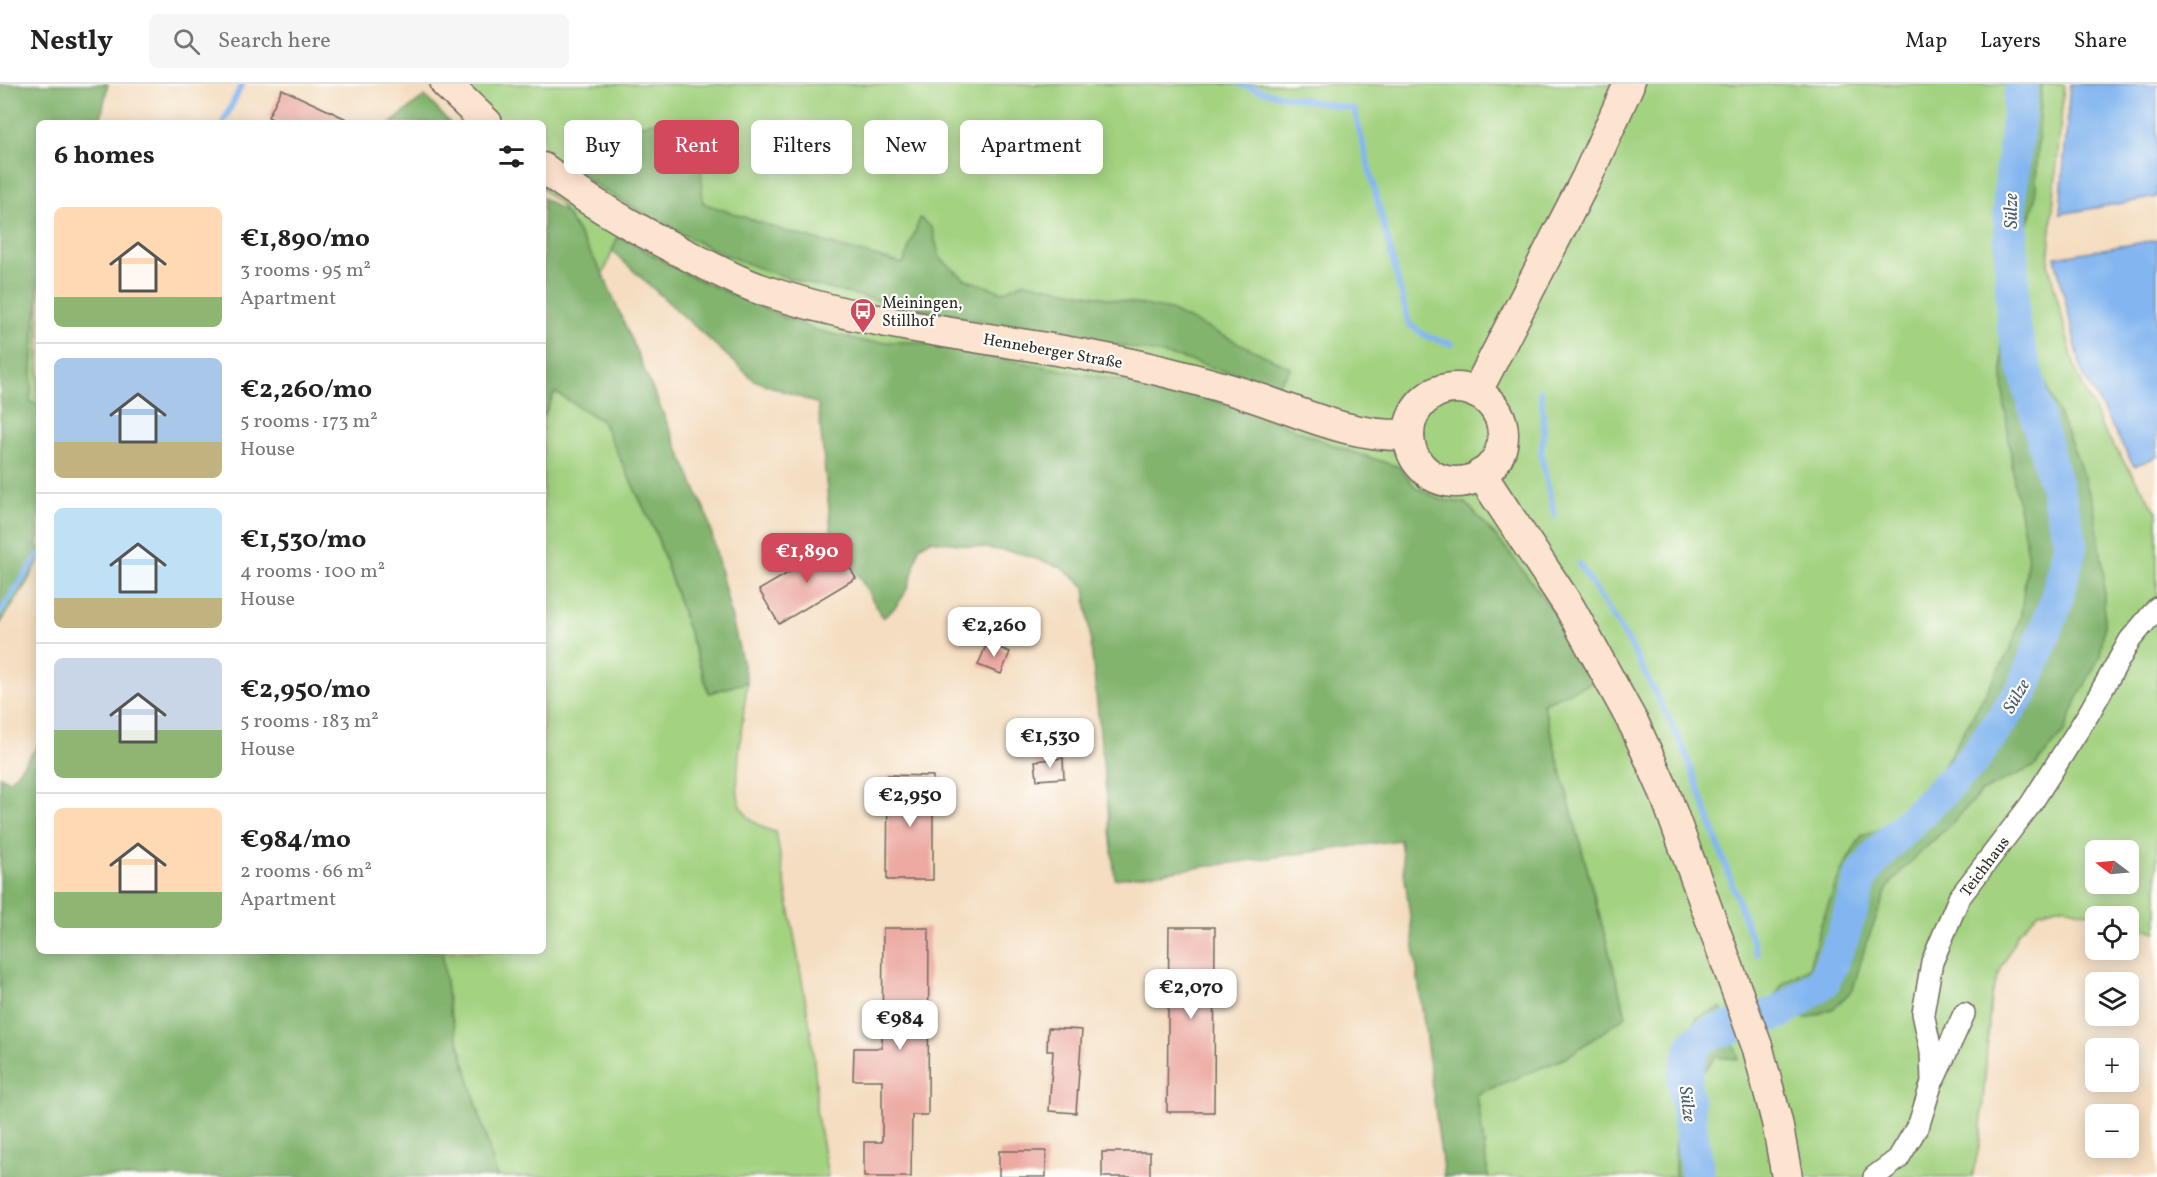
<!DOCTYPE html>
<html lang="en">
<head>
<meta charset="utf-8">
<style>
  body { margin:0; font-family:Vollkorn,serif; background:#f6f6f6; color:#222; height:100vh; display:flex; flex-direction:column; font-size:22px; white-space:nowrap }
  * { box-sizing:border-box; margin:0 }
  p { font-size:20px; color:#767676 }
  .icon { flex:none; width:33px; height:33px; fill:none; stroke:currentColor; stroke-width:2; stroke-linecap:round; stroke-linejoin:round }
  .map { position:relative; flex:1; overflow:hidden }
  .drawer { position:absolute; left:36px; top:36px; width:510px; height:834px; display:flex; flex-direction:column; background:#fff; border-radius:9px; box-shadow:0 3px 15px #0003 }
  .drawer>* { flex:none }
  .hud { position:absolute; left:564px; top:36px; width:570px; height:54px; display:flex; gap:12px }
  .needle { width:39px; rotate:286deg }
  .fabs { position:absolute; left:2085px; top:756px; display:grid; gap:12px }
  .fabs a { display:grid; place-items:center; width:54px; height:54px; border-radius:9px; background:#fff; box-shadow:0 3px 15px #0003; font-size:30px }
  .price { position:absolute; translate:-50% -51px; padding:0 14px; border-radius:12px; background:#fff; color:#222; font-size:20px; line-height:39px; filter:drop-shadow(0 2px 3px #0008) }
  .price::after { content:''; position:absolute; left:50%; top:36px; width:18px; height:14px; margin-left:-9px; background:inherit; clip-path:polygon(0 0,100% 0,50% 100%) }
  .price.current { background:#d1495b; color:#fff }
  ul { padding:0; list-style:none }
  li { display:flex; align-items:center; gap:18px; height:150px; padding:0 18px }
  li+li { border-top:2px solid #e0e0e0 }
  li span { display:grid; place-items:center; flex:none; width:168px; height:120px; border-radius:9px; color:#555 }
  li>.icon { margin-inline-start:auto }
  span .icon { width:72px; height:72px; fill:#fffc; stroke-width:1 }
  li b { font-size:26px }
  h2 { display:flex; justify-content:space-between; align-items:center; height:72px; padding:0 18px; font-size:26px }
  .pill { padding:0 21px; border-radius:9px; background:#fff; box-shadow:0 3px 15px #0003; font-size:21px; line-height:54px }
  .pill.current { background:#d1495b; color:#fff }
  header { display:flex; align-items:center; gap:36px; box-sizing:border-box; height:84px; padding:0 30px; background:#fff; border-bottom:2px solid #e0e0e0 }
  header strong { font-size:28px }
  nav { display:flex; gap:33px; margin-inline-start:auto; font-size:21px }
  .search { width:420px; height:54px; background:#f6f6f6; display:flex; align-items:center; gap:15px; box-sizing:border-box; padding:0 21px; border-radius:9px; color:#767676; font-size:22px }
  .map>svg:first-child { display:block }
  .green { fill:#a3d280; stroke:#677e56; stroke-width:1.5; fill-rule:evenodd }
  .forest { fill:#82b46e; stroke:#56704c; stroke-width:1.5 }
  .water { fill:#83b6f0; stroke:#57708e; stroke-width:1.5 }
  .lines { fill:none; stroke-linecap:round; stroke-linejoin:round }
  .stream { stroke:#83b6f0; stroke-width:6 }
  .river { stroke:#83b6f0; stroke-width:34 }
  .building { fill:#ecaaa3 }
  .street-casing { stroke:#71695f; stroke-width:24 }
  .secondary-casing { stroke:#71695f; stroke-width:33 }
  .street { stroke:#fff; stroke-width:21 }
  .secondary { stroke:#fde4d0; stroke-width:30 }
  .labels { text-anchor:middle; stroke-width:4.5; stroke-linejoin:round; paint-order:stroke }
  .poi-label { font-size:16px; fill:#2b2b2b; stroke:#fdfcf7; text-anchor:start }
  .street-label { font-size:16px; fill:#2b2b2b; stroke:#fdfcf7 }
  .water-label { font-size:18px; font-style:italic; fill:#4a5c70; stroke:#fdfcf7 }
</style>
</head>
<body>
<header>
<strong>Nestly</strong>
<div class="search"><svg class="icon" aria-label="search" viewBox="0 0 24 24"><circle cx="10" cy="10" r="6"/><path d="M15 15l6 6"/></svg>Search here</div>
<nav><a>Map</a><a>Layers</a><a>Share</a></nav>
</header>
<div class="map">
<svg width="2157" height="1093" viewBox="0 0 2157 1093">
  <rect width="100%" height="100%" fill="#fdfcf7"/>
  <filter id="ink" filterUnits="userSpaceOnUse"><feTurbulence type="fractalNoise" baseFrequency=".0167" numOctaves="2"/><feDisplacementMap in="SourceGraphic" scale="12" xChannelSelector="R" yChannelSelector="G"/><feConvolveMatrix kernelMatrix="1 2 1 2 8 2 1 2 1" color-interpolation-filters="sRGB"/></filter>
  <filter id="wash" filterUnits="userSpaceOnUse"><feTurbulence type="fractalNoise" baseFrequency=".008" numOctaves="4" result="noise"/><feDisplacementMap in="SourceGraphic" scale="24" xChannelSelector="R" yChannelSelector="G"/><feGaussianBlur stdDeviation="1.35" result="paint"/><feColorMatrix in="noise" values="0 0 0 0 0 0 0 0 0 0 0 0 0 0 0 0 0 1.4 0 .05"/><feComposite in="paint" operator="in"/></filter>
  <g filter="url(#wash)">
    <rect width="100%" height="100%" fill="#f4ddc0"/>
    <g class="green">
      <path d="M428,0H2064L2048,179L2075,284L2102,344L2157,428V848L2129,840L2128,832H2101L2061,822L2039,828L2018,849L2001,885L1991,912L1980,1059L1972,1093H1707L1696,1018L1702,988L1716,973L1738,975L1682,965L1677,1000L1675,1093H1488L1477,1010L1565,974L1626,932L1543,619L1595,597L1509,468L1466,419L1441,416L1415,403L1399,383L1337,363L1245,325L1190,310L913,258H867L814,246L690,192L619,152L603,190L560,120L543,106V39H468ZM2096,766H2128V800H2096Z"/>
      <path d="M39,217V321L30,318L35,235Z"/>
      <path d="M555,308L602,337L656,450L709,609L747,598C745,623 732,701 740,720C745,734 762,745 776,748L811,948L816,998V1026L828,1093H497L449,924L442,867H543V334Z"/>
    </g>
    <g class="forest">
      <path d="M0,0H108L100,39H39V217L35,235L30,318L39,321V476L26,500L0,540Z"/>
      <path d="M2009,0H2042L2035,117L2029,139L1998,145Z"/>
      <path d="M425,12L450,39H391Z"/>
      <path d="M666,35L695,45L701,78L703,119L785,147L903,180L920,134L932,144L940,174L965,195L1003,208L1024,198L1170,226L1291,284L1275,304C1243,294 1212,282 1180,274C1050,244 917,231 789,194C708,170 633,125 563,80L565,70L571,57Z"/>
      <path d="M543,114L566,129L603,190L708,434L747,598L709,609L656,449L602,337L555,308L543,334Z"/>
      <path d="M618,152L690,192L814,246L867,258H913L1190,310L1245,325L1337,363L1399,383L1415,403L1441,416L1466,419L1509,468L1559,535L1596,597L1543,619L1626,932L1565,974L1477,1010L1488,1093H1444L1400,756L1115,795L1085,503L1060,483L1019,469L931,456L919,463C913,491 908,516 883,534L831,445L818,320L754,296L612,167Z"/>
      <path d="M2022,173L2021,241L2076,371L2094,423L2104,489V544L2100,572L2078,614L2064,648L2035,682L1981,708L1953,738L1903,785L1888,803L1866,860L1853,905L1834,924L1808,934L1787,932L1773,916L1783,899L1809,884L1821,840L1840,789L1862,751L1895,741L1921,713L1948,675L2011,564L2021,530L2028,470L2014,398L2004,315L1997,178Z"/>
      <path d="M39,661V867H442L449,924L497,1093H0V692L10,697Z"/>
      <path d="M1721,924L1739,975L1716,973L1702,988L1696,1018L1707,1093H1675L1677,1000L1682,965L1697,933Z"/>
    </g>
    <g class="water">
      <path d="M2070,0H2157V113L2060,130Z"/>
      <path d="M2157,156V373L2134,382L2082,288L2055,173Z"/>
    </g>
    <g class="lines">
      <g class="stream">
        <path d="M1239,0L1269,9L1354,25L1409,240L1426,252L1451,260"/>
        <path d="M223,39L242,0"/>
        <path d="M1541,308L1544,344L1541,371L1555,432"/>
        <path d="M1579,480L1630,560L1685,667L1757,870"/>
        <path d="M0,529L39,470"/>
      </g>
      <path class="river" d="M1698,1093L1684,997L1694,960L1706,951L1781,928L1823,898L1843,852L1862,791L1884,764L1973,676L2023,606L2055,521L2071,459L2013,241L2010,109L2022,0"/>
    </g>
    <g id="blocks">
      <g class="building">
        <path d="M282,5L355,39H281L268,33Z"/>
        <path d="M836,461L856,494L779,540L759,506Z"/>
        <path d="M987,559L1010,568L1001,590L978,581Z"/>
        <path d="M1063,674L1064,694L1037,696L1035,677Z"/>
        <path d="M888,691L933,692V796H887Z"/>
        <path d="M1169,843H1215L1214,1028H1167Z"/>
        <path d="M883,844H929L928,1031H912L911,1093H864V1058H882V996H853L854,964H882Z"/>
        <path d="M1048,944L1082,946L1076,1029L1049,1027L1053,967H1047Z"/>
        <rect x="999" y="1067" width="47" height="26"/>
        <rect x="1102" y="1068" width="48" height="25"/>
      </g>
    </g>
  </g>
  <g filter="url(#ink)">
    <use href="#blocks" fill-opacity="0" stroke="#71695f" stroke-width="1.5"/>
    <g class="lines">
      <g class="street-casing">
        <g id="street">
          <path d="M1934,995L1964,930"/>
          <path d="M1874,1093L1898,1075L1919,1040L1932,998L1931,967L1923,929L1932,878L1959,814L2031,720L2089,629L2130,556L2157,524"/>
        </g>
      </g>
      <g class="secondary-casing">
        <g id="secondary">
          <path d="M446,0L487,39"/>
          <path d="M543,84C590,119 641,148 693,174C715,185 737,197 760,205C890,250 1036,255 1170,289C1198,296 1227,304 1254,313C1308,331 1350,353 1409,351"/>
          <circle cx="1456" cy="351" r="47"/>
          <path d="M1476,309L1587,93L1629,0"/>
          <path d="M1481,390L1570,524L1635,642L1664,707L1758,965L1777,1038L1787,1093"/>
        </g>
      </g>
      <use href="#street" class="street"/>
      <use href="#secondary" class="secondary"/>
    </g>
  </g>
  <defs>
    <g id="bus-pin" transform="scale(1.35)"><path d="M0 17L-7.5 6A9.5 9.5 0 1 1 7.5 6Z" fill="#d1495b" stroke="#fdfcf7"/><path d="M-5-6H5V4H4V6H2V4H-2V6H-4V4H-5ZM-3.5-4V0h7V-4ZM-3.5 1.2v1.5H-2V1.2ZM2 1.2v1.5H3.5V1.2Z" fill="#fff"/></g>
  </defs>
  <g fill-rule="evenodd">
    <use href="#bus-pin" x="863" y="227"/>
  </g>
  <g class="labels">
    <g class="poi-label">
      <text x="882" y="224">Meiningen,<tspan x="882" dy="18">Stillhof</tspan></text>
    </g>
    <g class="street-label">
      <text transform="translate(1053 266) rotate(10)" y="6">Henneberger Straße</text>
      <text transform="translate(1984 782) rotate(-53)" y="6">Teichhaus</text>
    </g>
    <g class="water-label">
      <text transform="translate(2011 127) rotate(-90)" y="6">Sülze</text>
      <text transform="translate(2016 612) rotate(-60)" y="6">Sülze</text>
      <text transform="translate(1688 1020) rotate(83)" y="6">Sülze</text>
    </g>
  </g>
</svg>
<div class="fabs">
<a><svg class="needle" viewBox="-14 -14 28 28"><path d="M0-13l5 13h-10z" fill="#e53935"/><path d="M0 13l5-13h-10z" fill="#767676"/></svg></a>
<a><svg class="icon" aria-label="locate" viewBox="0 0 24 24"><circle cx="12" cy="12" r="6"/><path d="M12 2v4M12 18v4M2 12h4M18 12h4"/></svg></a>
<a><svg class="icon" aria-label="layers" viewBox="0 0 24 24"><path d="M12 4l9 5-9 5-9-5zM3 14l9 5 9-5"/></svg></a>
<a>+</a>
<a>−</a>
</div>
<b class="price current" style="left:807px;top:500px">€1,890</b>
<b class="price" style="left:994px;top:574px">€2,260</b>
<b class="price" style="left:1050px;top:685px">€1,530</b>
<b class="price" style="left:910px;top:744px">€2,950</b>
<b class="price" style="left:1191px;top:936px">€2,070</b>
<b class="price" style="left:900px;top:967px">€984</b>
<div class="hud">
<a class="pill">Buy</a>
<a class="pill current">Rent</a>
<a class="pill">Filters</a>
<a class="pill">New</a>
<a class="pill">Apartment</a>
</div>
<section class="drawer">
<h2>6 homes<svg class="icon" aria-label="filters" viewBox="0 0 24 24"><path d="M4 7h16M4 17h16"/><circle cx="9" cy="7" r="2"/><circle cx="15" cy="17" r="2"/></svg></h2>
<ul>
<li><span style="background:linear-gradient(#ffd9b3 75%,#8fb573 0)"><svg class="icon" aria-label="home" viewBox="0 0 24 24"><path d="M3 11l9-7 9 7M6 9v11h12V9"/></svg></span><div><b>€1,890/mo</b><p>3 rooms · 95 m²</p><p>Apartment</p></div></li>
<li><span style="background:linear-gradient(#a9c7e8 70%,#c2b280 0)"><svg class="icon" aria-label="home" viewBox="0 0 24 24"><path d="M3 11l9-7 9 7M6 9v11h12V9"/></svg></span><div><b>€2,260/mo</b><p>5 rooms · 173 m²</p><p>House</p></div></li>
<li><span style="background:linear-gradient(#bfe0f5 75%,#c2b280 0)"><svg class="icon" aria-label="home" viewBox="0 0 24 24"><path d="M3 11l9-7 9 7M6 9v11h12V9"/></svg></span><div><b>€1,530/mo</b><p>4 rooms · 100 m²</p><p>House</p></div></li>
<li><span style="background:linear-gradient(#c9d6e8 60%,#8fb573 0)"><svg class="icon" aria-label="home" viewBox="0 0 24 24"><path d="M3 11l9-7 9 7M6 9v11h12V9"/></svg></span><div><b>€2,950/mo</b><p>5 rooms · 183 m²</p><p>House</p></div></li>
<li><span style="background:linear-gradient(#ffd9b3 70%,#8fb573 0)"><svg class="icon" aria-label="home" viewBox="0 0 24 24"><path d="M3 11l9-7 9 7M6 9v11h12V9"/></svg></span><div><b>€984/mo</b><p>2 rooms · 66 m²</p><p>Apartment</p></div></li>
</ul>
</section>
</div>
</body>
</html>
